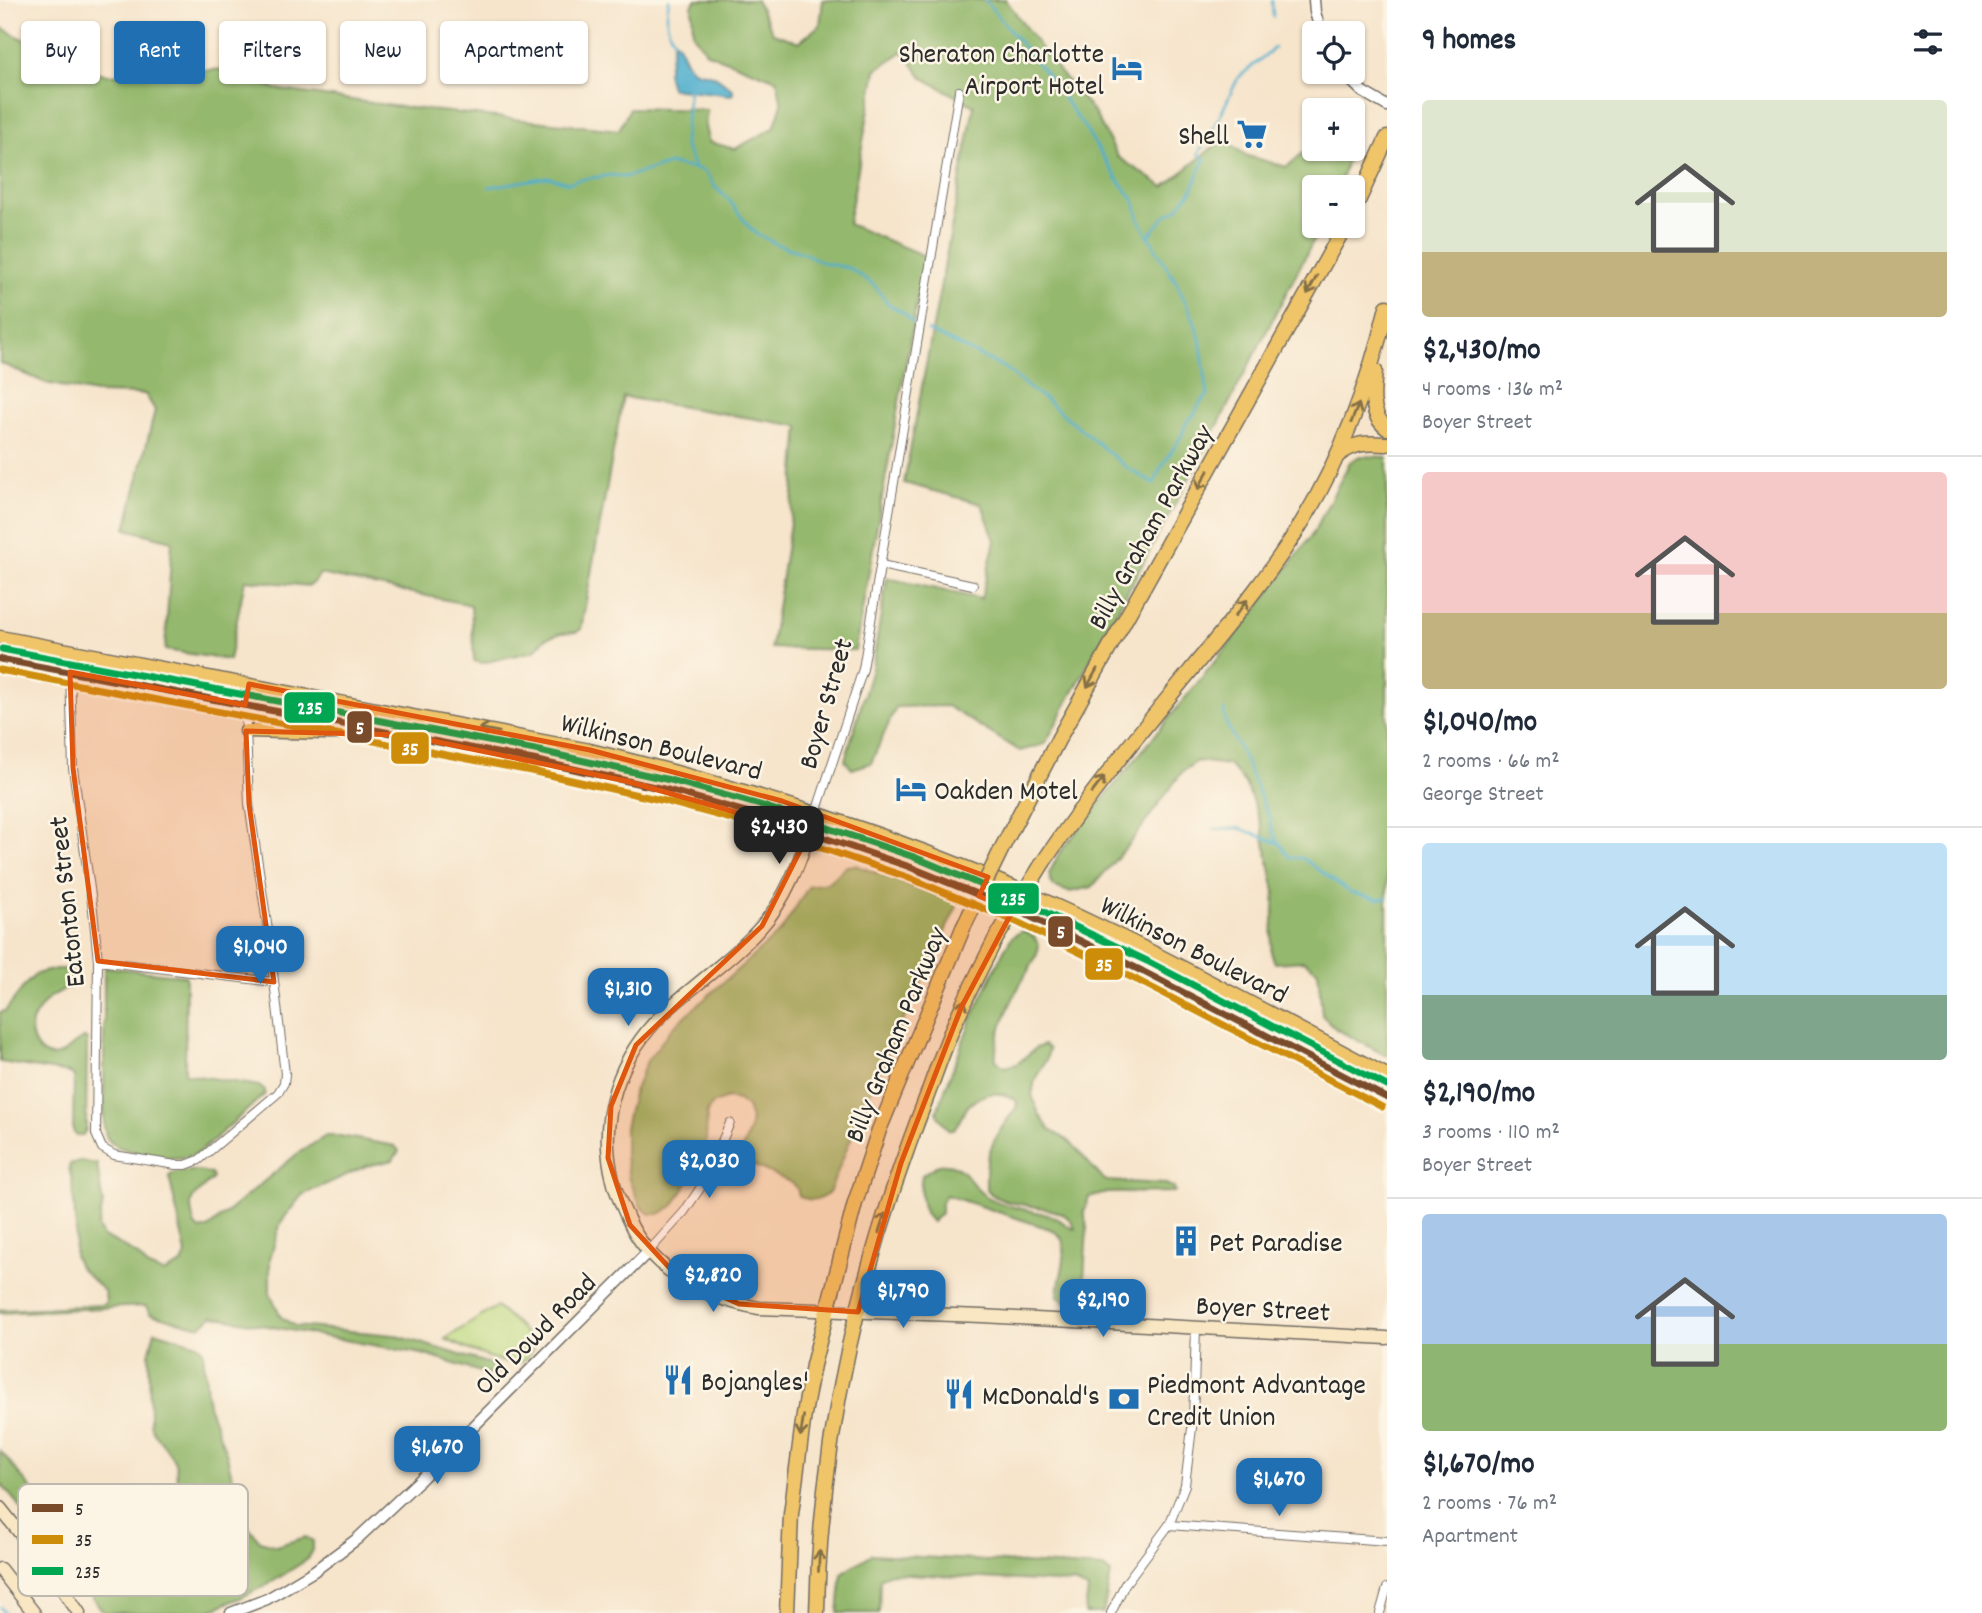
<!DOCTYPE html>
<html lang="en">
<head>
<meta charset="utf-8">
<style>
  body { margin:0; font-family:Dekko,sans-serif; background:#f2f2f3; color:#1f2937; height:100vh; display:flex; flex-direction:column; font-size:26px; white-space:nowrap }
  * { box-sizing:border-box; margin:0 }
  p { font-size:23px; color:#747a83 }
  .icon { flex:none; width:38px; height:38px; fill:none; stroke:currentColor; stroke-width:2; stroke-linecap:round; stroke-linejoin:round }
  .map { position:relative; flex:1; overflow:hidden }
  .drawer { display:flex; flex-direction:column; background:#fff; width:595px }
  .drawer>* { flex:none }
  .guide { position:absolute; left:21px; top:21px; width:665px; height:63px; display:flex; gap:14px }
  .tools { position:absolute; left:1302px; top:21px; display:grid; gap:14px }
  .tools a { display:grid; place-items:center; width:63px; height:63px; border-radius:7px; background:#fff; box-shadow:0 2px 5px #0004; font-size:35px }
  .price { position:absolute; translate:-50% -60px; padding:0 16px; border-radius:14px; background:#1f6fb2; color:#fff; font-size:23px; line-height:46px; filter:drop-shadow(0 2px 4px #0008) }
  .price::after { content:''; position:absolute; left:50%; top:42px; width:21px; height:16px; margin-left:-10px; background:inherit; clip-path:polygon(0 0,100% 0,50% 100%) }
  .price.selected { background:#222; color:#fff }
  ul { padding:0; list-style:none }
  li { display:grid; align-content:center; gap:14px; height:371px; padding:0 35px }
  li+li { border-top:2px solid #e0e1e3 }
  li span { display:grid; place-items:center; height:217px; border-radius:7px; color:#555 }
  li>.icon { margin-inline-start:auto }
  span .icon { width:126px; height:126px; fill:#fffc; stroke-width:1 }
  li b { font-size:30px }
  h2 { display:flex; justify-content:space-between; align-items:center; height:84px; padding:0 35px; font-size:30px }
  .pill { padding:0 24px; border-radius:7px; background:#fff; box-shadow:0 2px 5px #0004; font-size:24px; line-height:63px }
  .pill.selected { background:#1f6fb2; color:#fff }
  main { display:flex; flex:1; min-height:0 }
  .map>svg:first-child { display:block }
  .green { fill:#bbd87e; stroke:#738254; stroke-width:2 }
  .forest { fill:#94b86d; stroke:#60724c; stroke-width:2 }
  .water { fill:#50afce; stroke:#3e6d7c; stroke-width:2 }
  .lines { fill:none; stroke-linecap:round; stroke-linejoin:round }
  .stream { stroke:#50afce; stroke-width:2.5 }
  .minor-casing { stroke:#726c63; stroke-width:10 }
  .tertiary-casing { stroke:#726c63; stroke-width:13 }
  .secondary-casing { stroke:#726c63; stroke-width:15 }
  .primary-casing { stroke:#726c63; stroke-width:15 }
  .trunk-casing { stroke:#726c63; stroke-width:17 }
  .minor { stroke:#fff; stroke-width:8 }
  .tertiary { stroke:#fff; stroke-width:10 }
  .secondary { stroke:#f9e7c3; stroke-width:12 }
  .primary { stroke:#f0c469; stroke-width:12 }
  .trunk { stroke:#f0c469; stroke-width:14 }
  .trunk-bridge-casing { stroke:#726c63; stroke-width:17; stroke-linecap:butt }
  .trunk-bridge { stroke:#f0c469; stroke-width:14 }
  .bus-1-casing { stroke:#fcf5e5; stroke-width:12 }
  .bus-2-casing { stroke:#fcf5e5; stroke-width:12 }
  .bus-3-casing { stroke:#fcf5e5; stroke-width:12 }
  .bus-1 { stroke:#7a4b2a; stroke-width:7 }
  .bus-2 { stroke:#ce8d09; stroke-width:7 }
  .bus-3 { stroke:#00a651; stroke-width:7 }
  .oneway { stroke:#847047 }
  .marked { fill:#df570e; fill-opacity:0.2; stroke:#df570e; stroke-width:5; stroke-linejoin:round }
  .labels { text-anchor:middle; stroke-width:5; stroke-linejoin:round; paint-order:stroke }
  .poi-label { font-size:28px; fill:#2b2b2b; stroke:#fcf5e5; text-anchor:start }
  .street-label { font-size:28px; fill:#2b2b2b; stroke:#fcf5e5 }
  .key { fill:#fcf5e5; stroke:#bdb8ad; stroke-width:2 }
  .key-label { font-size:19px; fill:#2b2b2b }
  .line-badge { stroke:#fcf5e5; stroke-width:2.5 }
  .badge-label { font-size:19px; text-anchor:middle; font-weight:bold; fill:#fff }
</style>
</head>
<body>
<main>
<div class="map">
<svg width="1387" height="1613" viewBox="0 0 1387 1613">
  <rect width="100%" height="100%" fill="#fcf5e5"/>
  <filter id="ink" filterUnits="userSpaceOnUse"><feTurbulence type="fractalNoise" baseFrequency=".0143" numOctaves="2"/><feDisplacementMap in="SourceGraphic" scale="14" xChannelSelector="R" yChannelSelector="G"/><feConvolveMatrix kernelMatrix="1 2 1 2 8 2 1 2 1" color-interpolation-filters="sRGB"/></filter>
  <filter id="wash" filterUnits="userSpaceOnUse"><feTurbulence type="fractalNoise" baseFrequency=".00686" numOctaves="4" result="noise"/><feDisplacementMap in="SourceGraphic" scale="28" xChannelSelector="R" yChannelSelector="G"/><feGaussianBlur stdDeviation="1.57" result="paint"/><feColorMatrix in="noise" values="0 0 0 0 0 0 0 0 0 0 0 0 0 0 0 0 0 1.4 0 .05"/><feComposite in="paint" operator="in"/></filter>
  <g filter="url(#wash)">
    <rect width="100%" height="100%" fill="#f6e4cb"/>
    <path class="green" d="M496,1307C511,1319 528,1330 533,1349C530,1354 527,1359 522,1362C508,1368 460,1346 445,1339Z"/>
    <g class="forest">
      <path d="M695,0H756L773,33L799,42L820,25L823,0H1006L1044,53L1095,114L1118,157L1164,187L1223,139L1247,156L1287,167L1314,143V149H1341L1348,156L1339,187H1314V226H1321L1220,421L1045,744L1020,751L947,706L896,707L871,763L852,769L845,760L872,669L887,578L981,599L995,541L982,504L904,483L974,106L923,78L903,51L876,70L848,224L925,256L855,650L771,648L791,516L799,426L623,397L581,629L577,632L562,633L546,638L534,651L482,663L474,661L471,605L320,574L310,586L245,580L229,660L165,650L172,541L126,529L155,410L145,394L95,393L46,383L0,363V27L68,63L107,75L231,69L276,89L393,106L619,130L630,108L707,110L705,127L709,142L735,149L774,128L782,104L777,80L707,53L693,34L692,6Z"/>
      <path d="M1360,456L1387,457V1056L1336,1029L1322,1015L1318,971L1304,961L1275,963L1271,952L1275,892L1261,823L1245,783L1229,765L1197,761L1182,772L1134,838L1092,887L1069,892L1052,886L1049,874L1059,853L1248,621L1314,532L1350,462Z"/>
      <path d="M855,865L949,899L956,903L957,906L869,1094L829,1193C820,1200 809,1202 799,1196L797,1188L792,1183L742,1160L740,1154L749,1132L751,1119L747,1107L738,1100L727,1098L714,1103L707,1112L706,1144L689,1181L673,1206L659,1214H650L641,1207L629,1180L625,1156V1127L633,1094L647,1061L673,1027L781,931L809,886L827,883L847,866Z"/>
      <path d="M1024,931L1034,937L1039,945C1038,956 1032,964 1026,974C1014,994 993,1037 996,1060L1004,1067L1017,1064L1036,1048L1044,1045L1049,1049L1046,1060L1035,1079L1032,1095L1039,1114L1050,1130L1069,1141L1103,1179L1107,1181L1166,1184L1174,1188L1175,1192L1107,1193L1089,1197L1084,1212L1087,1227L1083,1296L1079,1301H1064L1058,1297C1058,1280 1070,1253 1061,1238C1059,1235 1056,1233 1053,1230L946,1195L941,1202V1213L932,1222C920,1211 919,1190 922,1175C931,1169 940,1161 952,1165C966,1169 972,1187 984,1195C1005,1208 1028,1209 1052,1216C1061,1219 1067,1227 1075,1229C1068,1197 998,1214 986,1187C986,1186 986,1177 986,1176C985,1149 1001,1128 1016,1108L1017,1101C1001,1090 984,1091 969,1105C963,1112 959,1123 954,1130H949L938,1116L937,1111L971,1020L1004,950L1012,937L1020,932Z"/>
      <path d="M106,967L186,976L185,1074L259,1086L265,1091V1094L202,1150C197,1153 193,1156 187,1157C171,1160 116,1153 107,1138C106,1137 105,1129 104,1128V971Z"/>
      <path d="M56,969H67L74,978L72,986C64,990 55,993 48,999C43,1004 34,1016 32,1022C29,1037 36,1055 52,1056C67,1056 72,1041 85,1038L87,1041L86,1130L83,1135H76L73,1131L74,1076L70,1073L0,1062V1012L5,1011L25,985L36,974Z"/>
      <path d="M326,1136H340L395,1146L399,1151L393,1160L366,1166L302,1195L281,1222L270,1258V1293L281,1317L295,1326L394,1335L494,1365L498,1370L497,1373L490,1375L422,1354L212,1316L200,1327L150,1314L146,1306L0,1313V1310L101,1305L106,1303L105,1292L79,1267L74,1256L76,1228L72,1181L69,1168L70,1164L80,1161L97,1164L103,1204L98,1227L103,1237L116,1242L137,1255L148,1267L164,1273L182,1264L186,1254L169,1176C178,1169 199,1170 211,1174L213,1178C192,1199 186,1196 195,1226L200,1230L208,1228L297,1154Z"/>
      <path d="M155,1331L198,1344L203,1350L208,1405L226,1452L237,1497L247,1525L260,1541L276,1546L306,1537L313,1541V1550L308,1559L272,1582L240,1598L203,1613H104L64,1559L0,1483V1450L49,1511L68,1519L74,1526L81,1529L164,1525L179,1514L176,1466C171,1449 155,1440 150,1424L149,1354Z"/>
      <path d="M872,1554L1103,1568L1111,1574L1103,1613H1085L1088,1589L1074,1583L890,1573L880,1579L879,1613H838L842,1573Z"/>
    </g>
    <path class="water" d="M674,40C683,47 683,62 692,69C697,73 703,72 709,74C719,76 724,84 733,90V94L731,95L671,88L667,73Z"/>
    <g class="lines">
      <g class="stream">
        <path d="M669,0C666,16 665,27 674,40"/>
        <path d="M1272,0L1273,17"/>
        <path d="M689,87L684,144L695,169"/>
        <path d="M489,187L548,177L569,183L577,180L612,175L625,177L670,164L701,170L706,173L715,187L729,200L749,227L757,234L776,244L806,254L824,263L849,268L874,285L889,305L904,313L913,323"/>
        <path d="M1149,236L1165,216L1177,209L1192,190L1205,159L1198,154L1220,116L1238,78L1274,48"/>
        <path d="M928,331L1005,368L1030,389L1045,399L1126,467L1154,484L1159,471L1182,435L1186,423L1194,415L1200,403L1208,395L1200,339L1194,320L1174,278L1172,276L1139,220L1136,205L1131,196L1118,180L1084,127L1046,74L985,0"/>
        <path d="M1224,710L1225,721L1243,756L1270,819C1271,835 1281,845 1291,858H1302L1351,893L1378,899L1387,898"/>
        <path d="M1214,829L1239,828L1278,843"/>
        <path d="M0,1607L5,1613"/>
      </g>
    </g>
  </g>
  <g filter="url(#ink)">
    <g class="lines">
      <g class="minor-casing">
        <g id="minor">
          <path d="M881,565L973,585"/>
          <path d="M74,652L70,672L73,768L93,910L98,961L96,1134L102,1148L114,1155L176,1165H186L199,1160L278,1093L284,1083L285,1074L268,930L249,804L245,705L249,684"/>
          <path d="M816,813L863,669L959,91"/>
          <path d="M98,961L274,982"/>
          <path d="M649,1251L684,1212L703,1184L730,1123"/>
          <path d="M1169,1525L1387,1541"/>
          <path d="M1111,1613L1125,1584L1169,1525L1185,1485L1193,1420L1196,1328"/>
          <path d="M1380,1613L1387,1588"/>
        </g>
      </g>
      <g class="tertiary-casing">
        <g id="tertiary">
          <path d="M1314,0L1315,12L1321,33"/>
          <path d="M1342,72L1363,92L1387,106"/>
          <path d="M231,1613L267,1599L279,1592L314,1571L357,1539L422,1478L649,1251"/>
        </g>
      </g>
      <g class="secondary-casing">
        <g id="secondary">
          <path d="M816,813C802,853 790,895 761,927C733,959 696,983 666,1011C619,1055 597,1117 613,1180C616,1194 622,1206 628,1219C651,1271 706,1299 759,1308L982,1316L1387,1338"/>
          <path d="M0,1508L48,1568L79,1613"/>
          <path d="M0,1569L34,1613"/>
        </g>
      </g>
      <g class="primary-casing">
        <g id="primary">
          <path d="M0,637L590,750C751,789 905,837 1057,906C1169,957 1278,1018 1387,1075"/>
          <path d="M0,659C133,684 265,709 398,734C518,757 639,779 757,815C858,847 964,884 1059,930C1170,983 1278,1042 1387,1098"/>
          <path d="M246,731L364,734"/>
        </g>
      </g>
      <g class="trunk-casing">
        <g id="trunk">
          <path d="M1353,212L1387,138"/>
          <path d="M1375,371C1373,391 1369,415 1387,428"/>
          <path d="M1338,455C1356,442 1366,443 1387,444"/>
          <path d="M1003,846L1059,738L1345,226"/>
          <path d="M1044,861C1092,790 1146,725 1200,659C1237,614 1274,569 1304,519C1344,453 1369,381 1387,307"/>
          <path d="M787,1613L791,1514L804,1414L813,1365L855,1203L879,1130L963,928"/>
          <path d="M817,1613C820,1431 861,1265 927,1096C938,1066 948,1036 962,1007C972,984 984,962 995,940"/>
        </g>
      </g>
      <use href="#minor" class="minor"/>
      <use href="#tertiary" class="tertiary"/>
      <use href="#secondary" class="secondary"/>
      <use href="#primary" class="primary"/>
      <use href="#trunk" class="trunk"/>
      <g class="trunk-bridge-casing">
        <g id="trunk-bridge">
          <path d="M963,928L1003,846"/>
          <path d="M995,940L1044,861"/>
        </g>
      </g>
      <use href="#trunk-bridge" class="trunk-bridge"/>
      <g class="bus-1-casing">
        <path id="bus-1" d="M0,659L533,760L668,790L757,815L910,867L1023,913L1142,971L1387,1098"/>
      </g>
      <g class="bus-2-casing">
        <path id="bus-2" d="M0,670L531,771L665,801L754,825L907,877L1019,923L1137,980L1382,1107"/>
      </g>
      <g class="bus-3-casing">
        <path id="bus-3" d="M2,649L535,750L670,780L760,805L914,857L1027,904L1147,961L1387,1086"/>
      </g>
      <use href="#bus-1" class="bus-1"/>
      <use href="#bus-2" class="bus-2"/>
      <use href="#bus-3" class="bus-3"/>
    </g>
    <defs><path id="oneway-shaft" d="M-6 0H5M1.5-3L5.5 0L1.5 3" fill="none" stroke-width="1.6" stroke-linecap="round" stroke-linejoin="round" transform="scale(1.75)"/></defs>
    <g class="oneway">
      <use href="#oneway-shaft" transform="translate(1312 285) rotate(119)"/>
      <use href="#oneway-shaft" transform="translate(1355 413) rotate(-68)"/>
      <use href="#oneway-shaft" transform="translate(1203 480) rotate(119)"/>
      <use href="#oneway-shaft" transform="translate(1241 608) rotate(-52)"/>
      <use href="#oneway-shaft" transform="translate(1092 678) rotate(119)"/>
      <use href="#oneway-shaft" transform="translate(489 730) rotate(-169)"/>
      <use href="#oneway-shaft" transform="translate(1098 785) rotate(-52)"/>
      <use href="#oneway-shaft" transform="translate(961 1009) rotate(-67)"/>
      <use href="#oneway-shaft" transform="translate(882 1223) rotate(-72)"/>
      <use href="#oneway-shaft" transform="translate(802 1426) rotate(99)"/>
      <use href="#oneway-shaft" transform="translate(819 1561) rotate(-87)"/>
    </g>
  </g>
  <path class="marked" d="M70,672L245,705L249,684L590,750L782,801L988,877L979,896L1013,910L961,1008L901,1163L858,1312L739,1304L677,1276L630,1225L608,1158L611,1106L636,1045L762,926L809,833L626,781L404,735L246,731L249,804L274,982L98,961L73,768Z"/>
  <defs>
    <g id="hotel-bare" transform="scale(2.415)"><path d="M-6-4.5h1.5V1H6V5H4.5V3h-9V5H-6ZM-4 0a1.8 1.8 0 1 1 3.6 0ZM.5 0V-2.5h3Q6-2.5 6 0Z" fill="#1f6fb2" stroke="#fcf5e5" stroke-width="2.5" paint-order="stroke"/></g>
    <g id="supermarket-bare" transform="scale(2.415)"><path d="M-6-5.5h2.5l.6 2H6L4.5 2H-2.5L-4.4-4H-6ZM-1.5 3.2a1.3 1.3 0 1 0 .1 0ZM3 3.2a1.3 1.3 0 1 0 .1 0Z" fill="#1f6fb2" stroke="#fcf5e5" stroke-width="2.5" paint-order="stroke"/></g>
    <g id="building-bare" transform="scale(2.415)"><path d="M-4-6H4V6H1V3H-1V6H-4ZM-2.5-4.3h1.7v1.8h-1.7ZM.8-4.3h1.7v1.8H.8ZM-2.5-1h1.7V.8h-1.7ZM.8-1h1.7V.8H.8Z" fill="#1f6fb2" stroke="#fcf5e5" stroke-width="2.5" paint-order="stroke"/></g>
    <g id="restaurant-bare" transform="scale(2.415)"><path d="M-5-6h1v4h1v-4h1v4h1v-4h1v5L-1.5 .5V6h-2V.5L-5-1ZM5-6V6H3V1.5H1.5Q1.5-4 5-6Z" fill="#1f6fb2" stroke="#fcf5e5" stroke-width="2.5" paint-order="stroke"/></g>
    <g id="bank-bare" transform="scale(2.415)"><path d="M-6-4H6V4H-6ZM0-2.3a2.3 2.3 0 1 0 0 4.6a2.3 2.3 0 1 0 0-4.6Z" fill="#1f6fb2" stroke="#fcf5e5" stroke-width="2.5" paint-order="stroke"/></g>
  </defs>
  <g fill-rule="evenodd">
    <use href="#hotel-bare" x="1127" y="68"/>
    <use href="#supermarket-bare" x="1252" y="134"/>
    <use href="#hotel-bare" x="911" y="789"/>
    <use href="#building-bare" x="1186" y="1241"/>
    <use href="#restaurant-bare" x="678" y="1380"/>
    <use href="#restaurant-bare" x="959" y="1394"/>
    <use href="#bank-bare" x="1124" y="1399"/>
  </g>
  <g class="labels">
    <g class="poi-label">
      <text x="1104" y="62" text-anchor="end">Sheraton Charlotte<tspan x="1104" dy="32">Airport Hotel</tspan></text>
      <text x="1229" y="144" text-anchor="end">Shell</text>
      <text x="934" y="799">Oakden Motel</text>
      <text x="1209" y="1251">Pet Paradise</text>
      <text x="701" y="1390">Bojangles'</text>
      <text x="1147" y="1393">Piedmont Advantage<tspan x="1147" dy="32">Credit Union</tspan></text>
      <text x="982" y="1404">McDonald's</text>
    </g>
    <g class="street-label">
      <text transform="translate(1149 526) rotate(-61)" y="10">Billy Graham Parkway</text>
      <text transform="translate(824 703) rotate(-74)" y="10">Boyer Street</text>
      <text transform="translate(662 745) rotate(14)" y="10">Wilkinson Boulevard</text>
      <text transform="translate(65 902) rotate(-96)" y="10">Eatonton Street</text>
      <text transform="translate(1195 948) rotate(27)" y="10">Wilkinson Boulevard</text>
      <text transform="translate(894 1034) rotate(-68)" y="10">Billy Graham Parkway</text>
      <text transform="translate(1263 1307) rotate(3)" y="10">Boyer Street</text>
      <text transform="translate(534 1333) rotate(-45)" y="10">Old Dowd Road</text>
    </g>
  </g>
  <rect x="18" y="1484" width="230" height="112" rx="10" class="key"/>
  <rect x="32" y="1504" width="31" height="8" fill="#7a4b2a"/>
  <rect x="32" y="1535" width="31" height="9" fill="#ce8d09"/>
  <rect x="32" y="1567" width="31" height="8" fill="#00a651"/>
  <g class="key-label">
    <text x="75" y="1515">5</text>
    <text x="75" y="1546">35</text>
    <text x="75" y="1578">235</text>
  </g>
  <g class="line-badge">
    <rect x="283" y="691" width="53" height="33" rx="7" fill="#00a651"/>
    <rect x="346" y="710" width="27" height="34" rx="7" fill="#7a4b2a"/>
    <rect x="390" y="731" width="40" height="34" rx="7" fill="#ce8d09"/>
    <rect x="987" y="882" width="53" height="33" rx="7" fill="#00a651"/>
    <rect x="1047" y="915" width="27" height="33" rx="7" fill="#7a4b2a"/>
    <rect x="1084" y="947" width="40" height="34" rx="7" fill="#ce8d09"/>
  </g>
  <g class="badge-label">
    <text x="310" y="714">235</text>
    <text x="360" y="734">5</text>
    <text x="410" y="755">35</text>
    <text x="1013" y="905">235</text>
    <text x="1061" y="938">5</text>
    <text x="1104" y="971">35</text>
  </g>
</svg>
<div class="tools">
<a><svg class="icon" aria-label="locate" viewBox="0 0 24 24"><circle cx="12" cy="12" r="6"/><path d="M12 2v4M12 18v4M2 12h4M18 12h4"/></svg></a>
<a>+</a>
<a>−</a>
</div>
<b class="price selected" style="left:779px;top:866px">$2,430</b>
<b class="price" style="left:260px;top:986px">$1,040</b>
<b class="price" style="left:628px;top:1028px">$1,310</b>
<b class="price" style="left:709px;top:1200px">$2,030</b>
<b class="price" style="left:713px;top:1314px">$2,820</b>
<b class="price" style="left:903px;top:1330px">$1,790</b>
<b class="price" style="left:1103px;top:1339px">$2,190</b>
<b class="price" style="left:437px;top:1486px">$1,670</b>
<b class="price" style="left:1279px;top:1518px">$1,670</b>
<div class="guide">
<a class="pill">Buy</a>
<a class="pill selected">Rent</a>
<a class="pill">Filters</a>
<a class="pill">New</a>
<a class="pill">Apartment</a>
</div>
</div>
<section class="drawer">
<h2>9 homes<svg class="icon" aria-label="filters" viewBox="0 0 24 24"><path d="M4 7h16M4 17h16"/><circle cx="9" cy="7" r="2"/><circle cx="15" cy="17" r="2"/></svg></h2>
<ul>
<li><span style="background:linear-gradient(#dfe7d0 70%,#c2b280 0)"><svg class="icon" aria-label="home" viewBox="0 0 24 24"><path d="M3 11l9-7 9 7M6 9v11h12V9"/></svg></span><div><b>$2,430/mo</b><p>4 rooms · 136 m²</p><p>Boyer Street</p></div></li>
<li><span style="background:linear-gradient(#f6c9c9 65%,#c2b280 0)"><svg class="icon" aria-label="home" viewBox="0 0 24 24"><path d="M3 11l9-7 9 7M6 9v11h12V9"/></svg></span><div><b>$1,040/mo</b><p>2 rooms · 66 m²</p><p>George Street</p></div></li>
<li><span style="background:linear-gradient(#bfe0f5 70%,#7fa58c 0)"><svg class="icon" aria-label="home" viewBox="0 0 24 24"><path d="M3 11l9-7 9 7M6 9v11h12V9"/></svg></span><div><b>$2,190/mo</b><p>3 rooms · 110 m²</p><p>Boyer Street</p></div></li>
<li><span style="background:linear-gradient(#a9c7e8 60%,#8fb573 0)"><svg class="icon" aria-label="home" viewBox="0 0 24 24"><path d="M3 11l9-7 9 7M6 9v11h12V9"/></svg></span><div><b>$1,670/mo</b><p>2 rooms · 76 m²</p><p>Apartment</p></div></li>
</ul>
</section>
</main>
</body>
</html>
